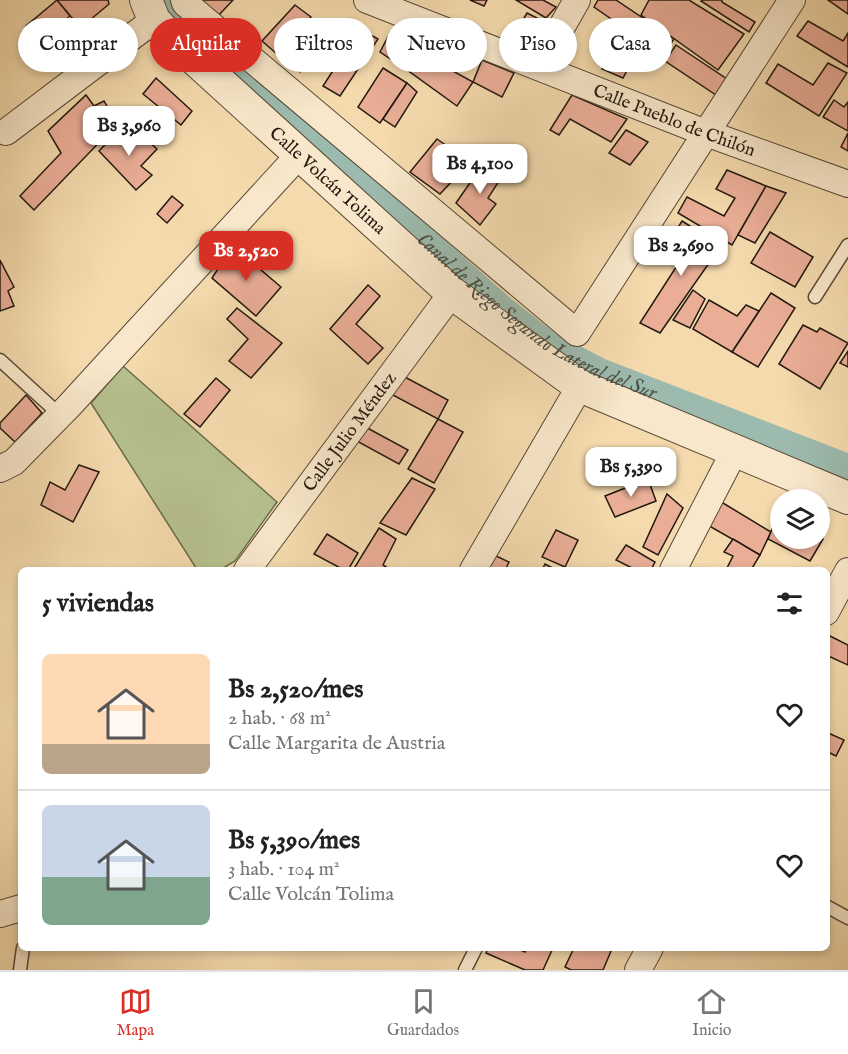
<!DOCTYPE html>
<html lang="es">
<head>
<meta charset="utf-8">
<style>
  body { margin:0; font-family:"IM FELL English",serif; background:#f2f2f2; color:#222; height:100vh; display:flex; flex-direction:column; font-size:22px; white-space:nowrap }
  * { box-sizing:border-box; margin:0 }
  p { font-size:20px; color:#767676 }
  .icon { flex:none; width:33px; height:33px; fill:none; stroke:currentColor; stroke-width:2; stroke-linecap:round; stroke-linejoin:round }
  .map { position:relative; flex:1; overflow:hidden }
  .drawer { position:absolute; left:18px; top:567px; width:812px; height:384px; display:flex; flex-direction:column; background:#fff; border-radius:9px; box-shadow:0 3px 9px #0003 }
  .drawer>* { flex:none }
  .hud { position:absolute; left:18px; top:18px; width:813px; height:54px; display:flex; gap:12px }
  .fabs { position:absolute; left:770px; top:489px; display:grid; gap:12px }
  .fabs a { display:grid; place-items:center; width:60px; height:60px; border-radius:50%; background:#fff; box-shadow:0 3px 9px #0003; font-size:30px }
  .price { position:absolute; translate:-50% -51px; padding:0 14px; border-radius:12px; background:#fff; color:#222; font-size:20px; line-height:39px; filter:drop-shadow(0 2px 3px #0008) }
  .price::after { content:''; position:absolute; left:50%; top:36px; width:18px; height:14px; margin-left:-9px; background:inherit; clip-path:polygon(0 0,100% 0,50% 100%) }
  .price.selected { background:#d93025; color:#fff }
  ul { padding:0; list-style:none }
  li { display:flex; align-items:center; gap:18px; height:150px; padding:0 24px }
  li+li { border-top:2px solid #e0e0e0 }
  li span { display:grid; place-items:center; flex:none; width:168px; height:120px; border-radius:9px; color:#555 }
  li>.icon { margin-inline-start:auto }
  span .icon { width:72px; height:72px; fill:#fffc; stroke-width:1 }
  li b { font-size:26px }
  h2 { display:flex; justify-content:space-between; align-items:center; height:72px; padding:0 24px; font-size:26px }
  .tag { padding:0 21px; border-radius:27px; background:#fff; box-shadow:0 3px 9px #0003; font-size:21px; line-height:54px }
  .tag.selected { background:#d93025; color:#fff }
  .tabs { display:flex; justify-content:space-around; align-items:center; height:84px; border-top:2px solid #e0e0e0; background:#fff; font-size:16px; color:#767676 }
  .tabs a { display:grid; justify-items:center; gap:3px }
  .tabs .selected { color:#d93025 }
  .map>svg:first-child { display:block }
  .green { fill:#b6c18e; stroke:#6c6d4e; stroke-width:1.5 }
  .lines { fill:none; stroke-linecap:round; stroke-linejoin:round }
  .canal { stroke:#9cbaad; stroke-width:26 }
  .building { fill:#eaae97; stroke:#22190f; stroke-width:1.5 }
  .service-casing { stroke:#564936; stroke-width:15 }
  .minor-casing { stroke:#564936; stroke-width:28 }
  .tertiary-casing { stroke:#564936; stroke-width:34 }
  .service { stroke:#f8e7ca; stroke-width:12 }
  .minor { stroke:#f8e7ca; stroke-width:26 }
  .tertiary { stroke:#f8e7ca; stroke-width:32 }
  .labels { text-anchor:middle; stroke-width:4.5; stroke-linejoin:round; paint-order:stroke }
  .street-label { font-size:18px; fill:#22190f; stroke:#f8e7ca }
  .water-label { font-size:20px; font-style:italic; fill:#4d5146; stroke:#f8e7ca }
</style>
</head>
<body>
<div class="map">
<svg width="848" height="970" viewBox="0 0 848 970">
  <rect width="100%" height="100%" fill="#f4daad"/>
  <filter id="stains"><feTurbulence type="fractalNoise" baseFrequency=".00333" numOctaves="4"/><feColorMatrix values="0 0 0 0 .2 0 0 0 0 .09 0 0 0 0 .02 0 0 0 .5 -.17"/></filter>
  <radialGradient id="worn" r=".72"><stop offset=".6" stop-color="#630" stop-opacity="0"/><stop offset="1" stop-color="#630" stop-opacity=".3"/></radialGradient>
  <path class="green" d="M123,366L277,502L235,561L220,570L196,568L91,403Z"/>
  <g class="lines">
    <path class="canal" id="s1" d="M161,0L175,17L503,309L548,344L600,371L848,467"/>
  </g>
  <g class="building">
    <path d="M57,0L70,16L36,43L26,26Z"/>
    <path d="M57,0H108L109,4L90,20L103,36L78,56L57,32L74,20Z"/>
    <path d="M200,0H233L218,16Z"/>
    <path d="M470,0H487L484,6Z"/>
    <path d="M516,0H543L556,7L546,18Z"/>
    <path d="M598,0H616L674,39L663,55L594,7Z"/>
    <path d="M649,0H689L744,34L718,70L641,15Z"/>
    <path d="M702,0H722V2L755,22L749,32L701,1Z"/>
    <path d="M828,0H848V14Z"/>
    <path d="M295,5L311,17L277,54L262,41Z"/>
    <path d="M527,13L545,22L539,34L520,25Z"/>
    <path d="M808,21L843,41L848,33V67L797,36Z"/>
    <path d="M360,29L378,39L340,96L323,86Z"/>
    <path d="M306,30L317,36L307,50L314,56L300,72L283,58Z"/>
    <path d="M390,33L423,52L410,72L380,52Z"/>
    <path d="M621,34L640,46L623,78L602,69Z"/>
    <path d="M433,38L461,55L451,70L473,82L457,106L410,72Z"/>
    <path d="M676,45L727,79L716,95L665,61Z"/>
    <path d="M482,60L514,73L502,97L473,82Z"/>
    <path d="M828,63L847,73L819,116L766,83L778,64L813,85Z"/>
    <path d="M383,68L407,83L380,123L358,107Z"/>
    <path d="M156,78L192,111L181,125L143,94Z"/>
    <path d="M407,83L417,92L395,127L383,119Z"/>
    <path d="M86,95L94,106L104,101L117,124L34,210L20,196L61,153L48,131Z"/>
    <path d="M572,95L627,119L611,142L570,119L559,135L550,130Z"/>
    <path d="M834,100L844,107L848,102V131L823,117Z"/>
    <path d="M122,127L135,141L144,137L157,149L141,166L152,175L136,190L99,151Z"/>
    <path d="M626,130L648,142L630,165L609,153Z"/>
    <path d="M848,133V151L841,147Z"/>
    <path d="M437,139L470,162L440,194L410,172Z"/>
    <path d="M483,164L501,178L488,198L496,204L480,225L456,203Z"/>
    <path d="M727,170L766,186L732,245L678,213L687,197L724,216L735,198L716,189Z"/>
    <path d="M766,186L786,193L755,243L738,235Z"/>
    <path d="M172,196L183,205L167,223L157,214Z"/>
    <path d="M682,221L721,246L660,333L640,323L691,244L674,234Z"/>
    <path d="M770,232L813,257L795,287L751,263Z"/>
    <path d="M233,246L281,287L256,316L212,278Z"/>
    <path d="M0,260L14,287L8,291L14,306L0,311Z"/>
    <path d="M368,285L380,296L356,324L383,348L368,364L330,329Z"/>
    <path d="M693,290L705,299L690,328L673,320Z"/>
    <path d="M771,293L795,308L758,367L732,352Z"/>
    <path d="M709,300L737,316L746,305L759,311L732,352L693,329Z"/>
    <path d="M237,308L282,343L251,378L229,361L248,339L227,319Z"/>
    <path d="M803,325L817,332L820,328L848,343L820,389L779,364Z"/>
    <path d="M848,351V367L840,363Z"/>
    <path d="M401,375L448,400L438,419L389,393Z"/>
    <path d="M216,378L230,390L200,427L184,414Z"/>
    <path d="M26,395L42,413L15,442L0,428V423Z"/>
    <path d="M438,419L463,432L434,483L408,469Z"/>
    <path d="M360,424L408,450L399,464L353,439Z"/>
    <path d="M79,465L99,472L73,522L41,505L50,482L65,490Z"/>
    <path d="M412,478L435,489L406,535L380,523Z"/>
    <path d="M648,479L656,501L615,517L605,496Z"/>
    <path d="M667,494L683,508L658,555L643,547Z"/>
    <path d="M718,500L771,532L760,555L704,523Z"/>
    <path d="M777,517L780,519V538H819V537L823,539L810,561L768,539Z"/>
    <path d="M379,528L396,539L383,565L391,570H353Z"/>
    <path d="M556,530L578,540L565,567L542,557Z"/>
    <path d="M327,534L358,553L348,570H344L314,554Z"/>
    <path d="M733,539L760,555L751,570H726L733,556L724,552Z"/>
    <path d="M626,545L655,562L651,570H636L616,560Z"/>
    <path d="M492,554L509,562L505,570L485,569Z"/>
    <path d="M545,564L556,570H542Z"/>
    <path d="M826,634L848,645V665L826,655Z"/>
    <path d="M826,732L844,740L836,756L826,751Z"/>
    <path d="M488,948H516L525,952L527,948H553L543,970H525L486,953Z"/>
    <path d="M574,948H605L611,951L603,970H571L565,967Z"/>
  </g>
  <g class="lines">
    <g class="service-casing">
      <g id="service">
        <path d="M815,297L848,245"/>
        <path d="M0,360L60,415"/>
        <path d="M826,906L848,918"/>
        <path d="M20,970L23,948"/>
        <path d="M465,970L476,948"/>
      </g>
    </g>
    <g class="minor-casing">
      <g id="minor">
        <path d="M184,0L185,3L577,333L792,0"/>
        <path id="s2" d="M367,0L706,133L848,184"/>
        <path d="M539,67L577,0"/>
        <path d="M6,132L154,20"/>
        <path d="M0,469L14,462L69,406L299,155"/>
        <path id="s3" d="M247,570L452,293"/>
        <path d="M473,570L580,386"/>
        <path d="M673,570L735,450"/>
        <path d="M826,612L848,571"/>
        <path d="M0,914L21,908"/>
        <path d="M638,970L650,948"/>
      </g>
    </g>
    <g class="tertiary-casing">
      <g id="tertiary">
        <path id="s4" d="M146,0L154,20L166,33L452,293L580,386L848,498"/>
      </g>
    </g>
    <use href="#service" class="service"/>
    <use href="#minor" class="minor"/>
    <use href="#tertiary" class="tertiary"/>
  </g>
  <g class="labels">
    <g class="street-label">
      <text dy="6" stroke="none"><textPath href="#s2" startOffset="330">Calle Pueblo de Chilón</textPath></text>
      <text dy="6" stroke="none"><textPath href="#s4" startOffset="258">Calle Volcán Tolima</textPath></text>
      <text dy="6" stroke="none"><textPath href="#s3" startOffset="172">Calle Julio Méndez</textPath></text>
    </g>
    <g class="water-label">
      <text dy="7" stroke="none"><textPath href="#s1" startOffset="494">Canal de Riego Segundo Lateral del Sur</textPath></text>
    </g>
  </g>
  <rect width="100%" height="100%" filter="url(#stains)"/>
  <rect width="100%" height="100%" fill="url(#worn)"/>
</svg>
<div class="fabs">
<a><svg class="icon" aria-label="layers" viewBox="0 0 24 24"><path d="M12 4l9 5-9 5-9-5zM3 14l9 5 9-5"/></svg></a>
</div>
<b class="price" style="left:129px;top:157px">Bs 3,960</b>
<b class="price" style="left:480px;top:195px">Bs 4,100</b>
<b class="price" style="left:681px;top:277px">Bs 2,690</b>
<b class="price selected" style="left:246px;top:282px">Bs 2,520</b>
<b class="price" style="left:631px;top:498px">Bs 5,390</b>
<div class="hud">
<a class="tag">Comprar</a>
<a class="tag selected">Alquilar</a>
<a class="tag">Filtros</a>
<a class="tag">Nuevo</a>
<a class="tag">Piso</a>
<a class="tag">Casa</a>
</div>
<section class="drawer">
<h2>5 viviendas<svg class="icon" aria-label="filters" viewBox="0 0 24 24"><path d="M4 7h16M4 17h16"/><circle cx="9" cy="7" r="2"/><circle cx="15" cy="17" r="2"/></svg></h2>
<ul>
<li><span style="background:linear-gradient(#ffd9b3 75%,#b9a48a 0)"><svg class="icon" aria-label="home" viewBox="0 0 24 24"><path d="M3 11l9-7 9 7M6 9v11h12V9"/></svg></span><div><b>Bs 2,520/mes</b><p>2 hab. · 68 m²</p><p>Calle Margarita de Austria</p></div><svg class="icon" aria-label="heart" viewBox="0 0 24 24"><path d="M12 20l-8-8c-3-5 5-10 8-4 3-6 11-1 8 4z"/></svg></li>
<li><span style="background:linear-gradient(#c9d6e8 60%,#7fa58c 0)"><svg class="icon" aria-label="home" viewBox="0 0 24 24"><path d="M3 11l9-7 9 7M6 9v11h12V9"/></svg></span><div><b>Bs 5,390/mes</b><p>3 hab. · 104 m²</p><p>Calle Volcán Tolima</p></div><svg class="icon" aria-label="heart" viewBox="0 0 24 24"><path d="M12 20l-8-8c-3-5 5-10 8-4 3-6 11-1 8 4z"/></svg></li>
</ul>
</section>
</div>
<nav class="tabs">
<a class="selected"><svg class="icon" aria-label="map" viewBox="0 0 24 24"><path d="M3 6l6-2 6 2 6-2v14l-6 2-6-2-6 2zM9 4v14M15 6v14"/></svg>Mapa</a>
<a><svg class="icon" aria-label="saved" viewBox="0 0 24 24"><path d="M7 4h10v16l-5-4-5 4z"/></svg>Guardados</a>
<a><svg class="icon" aria-label="home" viewBox="0 0 24 24"><path d="M3 11l9-7 9 7M6 9v11h12V9"/></svg>Inicio</a>
</nav>
</body>
</html>
